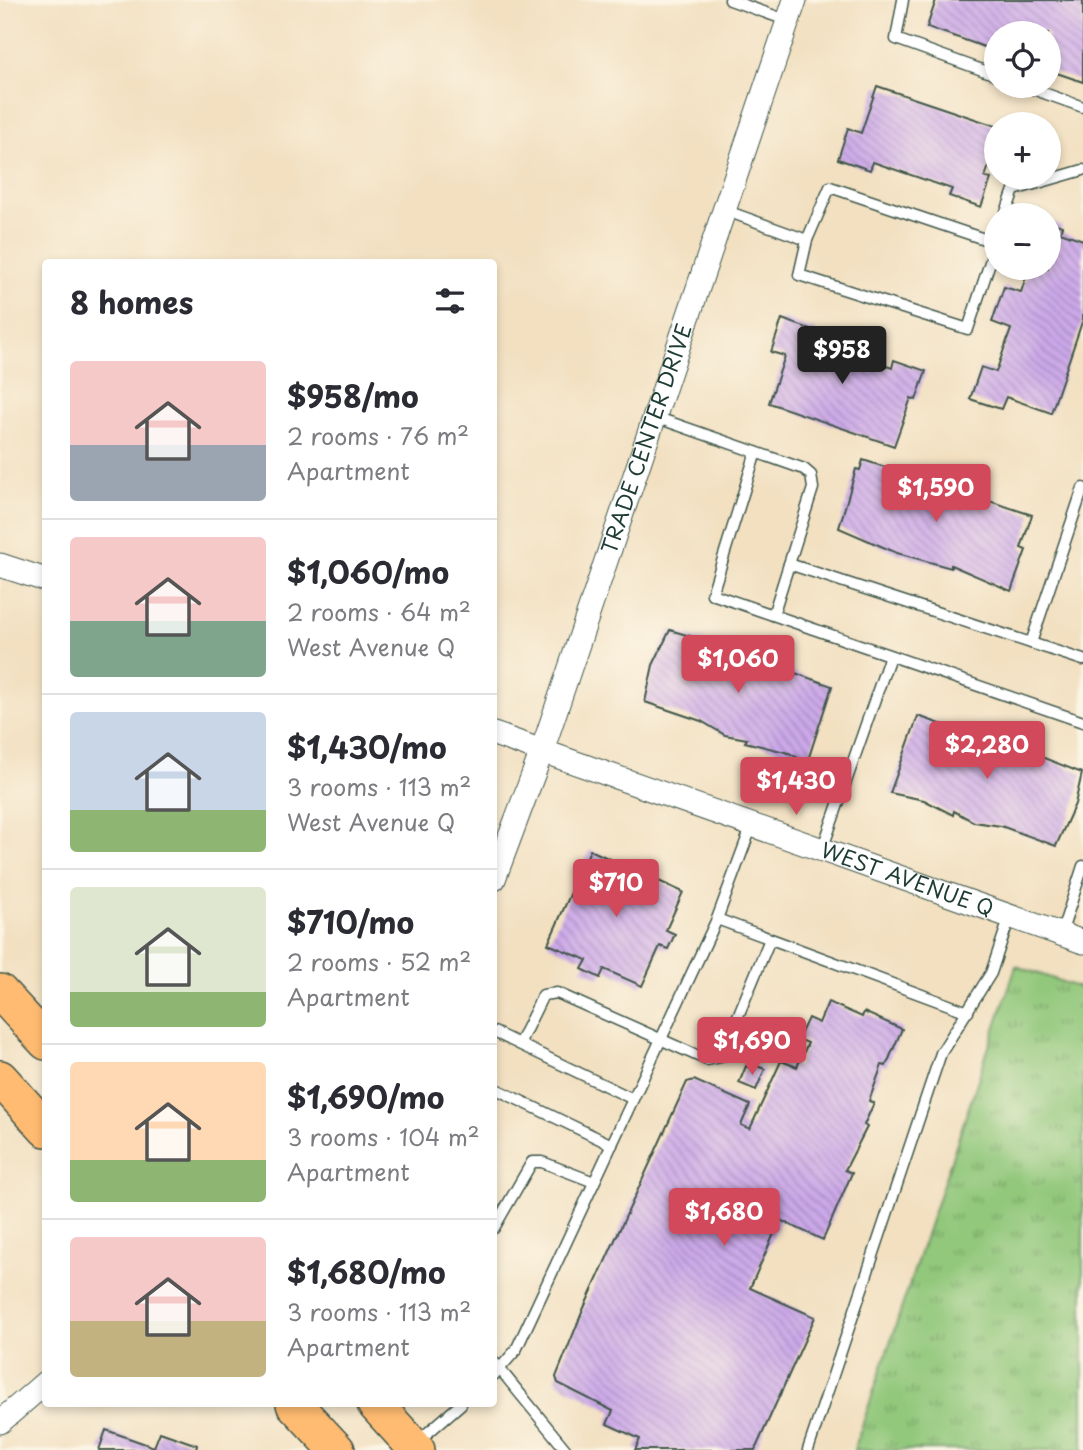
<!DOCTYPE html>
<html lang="en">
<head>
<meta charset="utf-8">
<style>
  body { margin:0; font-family:"Playpen Sans",sans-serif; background:#f7f7f7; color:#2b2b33; height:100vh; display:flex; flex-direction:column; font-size:26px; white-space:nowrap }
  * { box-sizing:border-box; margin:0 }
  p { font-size:23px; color:#7c7c81 }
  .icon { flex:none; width:38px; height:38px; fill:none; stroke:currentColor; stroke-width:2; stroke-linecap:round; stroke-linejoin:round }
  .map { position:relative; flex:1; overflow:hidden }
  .details { position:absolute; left:42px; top:259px; width:455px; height:1148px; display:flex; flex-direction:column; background:#fff; border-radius:7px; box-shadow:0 4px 10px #0003 }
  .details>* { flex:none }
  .fabs { position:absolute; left:984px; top:21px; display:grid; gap:14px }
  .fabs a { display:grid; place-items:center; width:77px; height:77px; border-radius:50%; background:#fff; box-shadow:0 4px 10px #0003; font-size:35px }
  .price { position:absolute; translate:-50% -60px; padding:0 16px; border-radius:7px; background:#d1495b; color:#fff; font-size:23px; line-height:46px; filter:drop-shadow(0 2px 4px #0008) }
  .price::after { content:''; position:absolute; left:50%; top:42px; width:21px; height:16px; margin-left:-10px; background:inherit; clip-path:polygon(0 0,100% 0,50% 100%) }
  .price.current { background:#222; color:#fff }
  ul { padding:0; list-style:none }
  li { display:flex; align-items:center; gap:21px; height:175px; padding:0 28px }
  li+li { border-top:2px solid #e1e1e2 }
  li span { display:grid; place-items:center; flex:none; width:196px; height:140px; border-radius:7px; color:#555 }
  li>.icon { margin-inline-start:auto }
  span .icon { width:84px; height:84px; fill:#fffc; stroke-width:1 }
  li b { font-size:30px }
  h2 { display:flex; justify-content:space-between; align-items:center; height:84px; padding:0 28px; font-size:30px }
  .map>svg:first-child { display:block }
  .grass { fill:url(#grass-tufts); stroke:#588258; stroke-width:2 }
  .building { fill:url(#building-back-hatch) }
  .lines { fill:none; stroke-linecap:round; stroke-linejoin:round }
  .service-casing { stroke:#3f5549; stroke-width:13 }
  .minor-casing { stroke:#3f5549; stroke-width:25 }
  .primary-casing { stroke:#3f5549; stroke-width:38 }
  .service { stroke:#fff; stroke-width:10 }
  .minor { stroke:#fff; stroke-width:23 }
  .primary { stroke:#ffbb71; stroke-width:35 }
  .labels { text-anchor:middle; stroke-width:7; stroke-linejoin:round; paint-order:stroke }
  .street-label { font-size:21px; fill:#1f3d34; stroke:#fcf5e5 }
</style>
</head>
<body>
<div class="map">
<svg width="1083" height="1450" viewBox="0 0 1083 1450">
  <defs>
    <pattern id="grass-tufts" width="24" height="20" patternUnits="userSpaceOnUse" patternTransform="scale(1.75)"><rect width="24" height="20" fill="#92c87b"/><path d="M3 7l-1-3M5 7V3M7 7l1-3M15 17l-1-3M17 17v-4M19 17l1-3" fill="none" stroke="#77a466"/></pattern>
    <pattern id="building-back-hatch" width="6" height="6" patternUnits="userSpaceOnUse" patternTransform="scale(1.75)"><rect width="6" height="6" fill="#cca8e9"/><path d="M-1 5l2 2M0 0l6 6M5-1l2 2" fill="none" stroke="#a58abe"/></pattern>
  </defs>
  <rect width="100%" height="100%" fill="#fcf5e5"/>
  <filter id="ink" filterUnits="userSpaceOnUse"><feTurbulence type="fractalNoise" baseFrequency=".0143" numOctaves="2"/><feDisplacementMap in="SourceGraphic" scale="14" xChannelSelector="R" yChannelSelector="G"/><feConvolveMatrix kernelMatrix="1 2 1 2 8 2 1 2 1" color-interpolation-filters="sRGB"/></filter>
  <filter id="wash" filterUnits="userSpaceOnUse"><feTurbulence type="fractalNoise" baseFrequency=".00686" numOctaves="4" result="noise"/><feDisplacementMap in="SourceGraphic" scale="28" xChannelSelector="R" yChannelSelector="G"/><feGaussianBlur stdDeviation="1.57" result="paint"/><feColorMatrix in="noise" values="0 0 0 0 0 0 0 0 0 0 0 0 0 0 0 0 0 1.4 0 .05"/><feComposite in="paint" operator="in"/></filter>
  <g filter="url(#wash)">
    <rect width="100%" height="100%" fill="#f2e0c1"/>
    <path class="grass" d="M1016,966L1083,989V1450H854Z"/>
    <g id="blocks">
      <g class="building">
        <path d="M936,0H1083V82L1048,70V33H996V51L927,27Z"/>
        <path d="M877,86L996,126V146L985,177L991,179L981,207L949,196L952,189L873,162L870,170L838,159L848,128L861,133Z"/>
        <path d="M1048,221L1062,226L1060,232L1083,240V319L1051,413L1006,397L1001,409L970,399L981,367L996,372L1011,329L992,322L1004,287L1021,292L1029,268H1048Z"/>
        <path d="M782,319L816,331L813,340L892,368L894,360L926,371L916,400L911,398L894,446L769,403L785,356L771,352Z"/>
        <path d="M863,460L1032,515L1021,548L1026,550L1011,591L951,565V568L897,553L839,528L856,469L860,470Z"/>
        <path d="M670,630L729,648L728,652L748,659L749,655L764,658L792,672L832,686L807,763L789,753L745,742L747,739L725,735L701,721L645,702L653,665Z"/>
        <path d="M918,716L960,731L990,737L1003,743L1002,747L1023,754L1024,750L1082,773L1075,804L1056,846L1001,826L974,822L954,811L953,815L924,800L890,793Z"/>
        <path d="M590,850L683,892L666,930L675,934L668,949L660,946L642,986L604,969L600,978L582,969L587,960L548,944Z"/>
        <path d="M828,1002L862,1017L864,1012L902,1029L886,1066L882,1065L869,1101L874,1103L864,1125L867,1127L845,1170L852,1173L823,1240L780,1220L750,1288L815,1317L755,1450H635L640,1439L607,1424L613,1411L558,1383L556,1377L583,1310L687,1082L694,1080L750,1105L741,1125L750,1129L781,1061L797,1067L808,1043L798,1039L808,1018L819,1023Z"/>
        <path d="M754,1065L765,1069L756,1090L739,1083L746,1066L753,1069Z"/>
        <path d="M106,1430L154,1447L160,1432L197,1445L196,1450H99Z"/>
      </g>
    </g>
  </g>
  <g filter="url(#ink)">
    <use href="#blocks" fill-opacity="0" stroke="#3f5549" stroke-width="2"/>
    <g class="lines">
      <g class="service-casing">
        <g id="service">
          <path d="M730,0L789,21"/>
          <path d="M903,0L896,39L996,75"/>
          <path d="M1024,86L1083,107"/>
          <path d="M724,210L807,240"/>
          <path d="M1005,215L1014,190L1083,170"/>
          <path d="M996,243L830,187L807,240L799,275L968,329L996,244"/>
          <path d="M655,417L804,469L811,475L813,488L773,615L712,594L756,452"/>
          <path d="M789,564L1083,660"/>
          <path d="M773,615L1083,722"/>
          <path d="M1031,643L1083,488"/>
          <path d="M822,850L890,656"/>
          <path d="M717,919L968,1012"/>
          <path d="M1061,934L1083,866"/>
          <path d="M494,1032L633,1099"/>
          <path d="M519,1044L543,995L557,993L707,1060L721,1057L770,939"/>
          <path d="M494,1088L612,1145"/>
          <path d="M494,1228L532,1162H542L594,1182"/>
          <path d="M494,1362L566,1450"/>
          <path d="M494,1375L516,1350L717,919L752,825"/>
          <path d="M416,1443L461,1404"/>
          <path d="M808,1450L941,1053L991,973L1010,916"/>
        </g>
      </g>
      <g class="minor-casing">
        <g id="minor">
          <path d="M0,565L46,580"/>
          <path id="s1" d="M494,734L1083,942"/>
          <path id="s2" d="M494,879L542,751L795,0"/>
          <path d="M0,1422L46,1382"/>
        </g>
      </g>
      <g class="primary-casing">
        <g id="primary">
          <path d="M0,992L46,1042"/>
          <path d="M0,1078L46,1129"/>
          <path d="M294,1404L337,1450"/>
          <path d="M375,1404L417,1450"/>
        </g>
      </g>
      <use href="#service" class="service"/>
      <use href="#minor" class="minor"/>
      <use href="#primary" class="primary"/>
    </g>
  </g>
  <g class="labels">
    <g class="street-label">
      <text dy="7" stroke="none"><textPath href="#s2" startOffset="466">TRADE CENTER DRIVE</textPath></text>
      <text dy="7" stroke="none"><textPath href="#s1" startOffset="438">WEST AVENUE Q</textPath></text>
    </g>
  </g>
</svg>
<div class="fabs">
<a><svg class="icon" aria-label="locate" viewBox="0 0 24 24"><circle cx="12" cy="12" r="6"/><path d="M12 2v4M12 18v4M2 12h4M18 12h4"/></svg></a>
<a>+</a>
<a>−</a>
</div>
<b class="price current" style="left:842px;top:386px">$958</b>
<b class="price" style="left:936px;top:524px">$1,590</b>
<b class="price" style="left:738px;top:695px">$1,060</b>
<b class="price" style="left:987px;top:781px">$2,280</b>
<b class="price" style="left:796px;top:817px">$1,430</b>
<b class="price" style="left:616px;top:919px">$710</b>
<b class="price" style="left:752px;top:1077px">$1,690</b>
<b class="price" style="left:724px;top:1248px">$1,680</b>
<section class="details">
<h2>8 homes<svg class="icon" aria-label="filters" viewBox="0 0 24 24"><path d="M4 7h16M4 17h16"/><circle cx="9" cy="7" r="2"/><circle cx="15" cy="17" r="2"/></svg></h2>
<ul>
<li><span style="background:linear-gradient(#f6c9c9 60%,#9aa5b1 0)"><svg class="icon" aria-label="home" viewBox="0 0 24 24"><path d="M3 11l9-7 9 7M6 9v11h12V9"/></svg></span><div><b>$958/mo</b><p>2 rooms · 76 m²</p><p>Apartment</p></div></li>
<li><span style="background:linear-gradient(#f6c9c9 60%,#7fa58c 0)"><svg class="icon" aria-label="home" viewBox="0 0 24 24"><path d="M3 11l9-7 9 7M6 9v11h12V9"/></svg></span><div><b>$1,060/mo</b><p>2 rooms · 64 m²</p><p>West Avenue Q</p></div></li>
<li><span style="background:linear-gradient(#c9d6e8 70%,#8fb573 0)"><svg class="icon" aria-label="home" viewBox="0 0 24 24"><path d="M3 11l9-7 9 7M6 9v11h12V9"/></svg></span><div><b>$1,430/mo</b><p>3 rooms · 113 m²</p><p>West Avenue Q</p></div></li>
<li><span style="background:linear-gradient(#dfe7d0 75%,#8fb573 0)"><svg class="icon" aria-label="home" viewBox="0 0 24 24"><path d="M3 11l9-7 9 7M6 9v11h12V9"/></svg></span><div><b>$710/mo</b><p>2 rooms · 52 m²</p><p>Apartment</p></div></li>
<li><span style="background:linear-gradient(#ffd9b3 70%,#8fb573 0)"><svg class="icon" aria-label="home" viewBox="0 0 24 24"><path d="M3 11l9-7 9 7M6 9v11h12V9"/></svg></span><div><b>$1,690/mo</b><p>3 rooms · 104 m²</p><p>Apartment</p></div></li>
<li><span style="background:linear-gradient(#f6c9c9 60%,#c2b280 0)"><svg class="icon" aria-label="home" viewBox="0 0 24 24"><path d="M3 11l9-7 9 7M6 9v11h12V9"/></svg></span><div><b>$1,680/mo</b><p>3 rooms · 113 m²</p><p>Apartment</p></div></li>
</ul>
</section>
</div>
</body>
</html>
